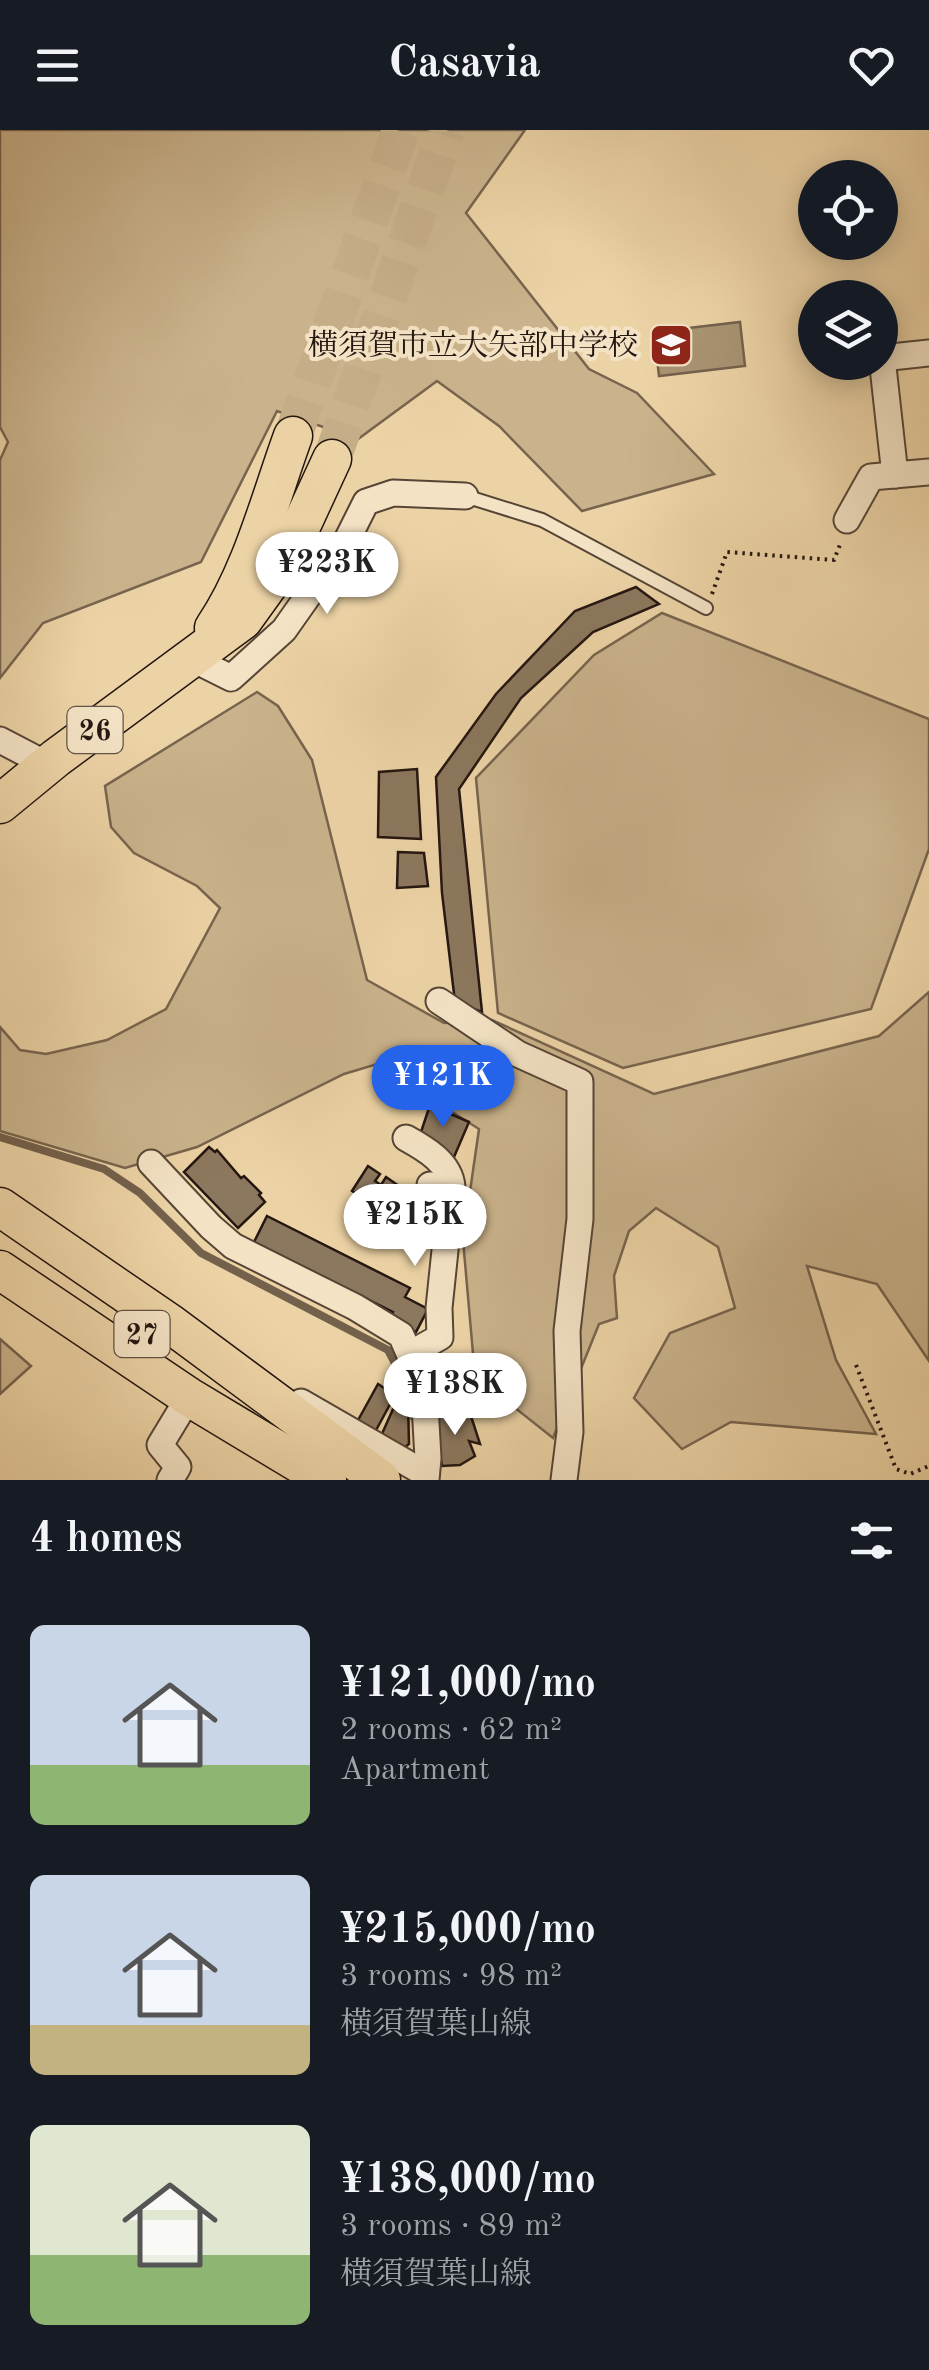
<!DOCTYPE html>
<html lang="en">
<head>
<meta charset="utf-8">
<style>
  body { margin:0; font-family:"Old Standard TT","Noto Serif JP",serif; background:#20242c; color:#f1f3f6; height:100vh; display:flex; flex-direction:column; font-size:38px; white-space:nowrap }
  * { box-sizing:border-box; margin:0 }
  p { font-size:32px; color:#9ea1a6 }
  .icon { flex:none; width:55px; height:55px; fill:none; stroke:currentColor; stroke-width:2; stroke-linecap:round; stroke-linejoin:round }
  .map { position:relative; height:1350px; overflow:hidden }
  .drawer { display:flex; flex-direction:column; background:#171b24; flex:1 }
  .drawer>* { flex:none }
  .fabs { position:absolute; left:798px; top:30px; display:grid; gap:20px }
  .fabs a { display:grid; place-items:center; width:100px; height:100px; border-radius:50%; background:#171b24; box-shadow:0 5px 25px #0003; font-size:50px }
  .price { position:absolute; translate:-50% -85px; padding:0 22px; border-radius:35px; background:#fff; color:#222; font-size:32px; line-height:65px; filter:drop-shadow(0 2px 5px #0008) }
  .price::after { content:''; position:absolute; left:50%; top:60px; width:30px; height:22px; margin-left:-15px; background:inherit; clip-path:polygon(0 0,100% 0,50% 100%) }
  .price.selected { background:#2563eb; color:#fff }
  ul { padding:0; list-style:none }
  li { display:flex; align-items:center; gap:30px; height:250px; padding:0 30px }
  li span { display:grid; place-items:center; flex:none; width:280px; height:200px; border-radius:15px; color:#555 }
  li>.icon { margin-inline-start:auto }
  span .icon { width:120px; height:120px; fill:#fffc; stroke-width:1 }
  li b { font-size:42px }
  h2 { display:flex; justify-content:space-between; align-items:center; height:120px; padding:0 30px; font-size:42px }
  header { display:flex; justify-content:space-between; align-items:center; height:130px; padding:0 30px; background:#171b24; font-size:45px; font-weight:700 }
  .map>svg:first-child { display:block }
  .green { fill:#cab38c; stroke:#77644e; stroke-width:2.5 }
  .water { fill:#a89373; stroke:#73614c; stroke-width:2.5 }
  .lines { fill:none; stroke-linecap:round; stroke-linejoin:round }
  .stream { stroke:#73614c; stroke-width:8 }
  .building { fill:#8c785e; stroke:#241611; stroke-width:2.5 }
  .primary-tunnel { stroke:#c4ad87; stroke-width:38; stroke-dasharray:38 19; stroke-linecap:butt }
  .service-casing { stroke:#564536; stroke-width:16 }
  .minor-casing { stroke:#564536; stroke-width:29 }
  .primary-casing { stroke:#241611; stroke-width:41 }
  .path { stroke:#241611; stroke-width:4; stroke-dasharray:2.5 5; stroke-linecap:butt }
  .service { stroke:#f3e2c4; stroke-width:12 }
  .minor { stroke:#f3e2c4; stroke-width:25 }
  .primary { stroke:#ecd3a5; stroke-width:38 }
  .labels { text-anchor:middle; stroke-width:8; stroke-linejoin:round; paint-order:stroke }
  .shield { fill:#f3e2c4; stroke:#625347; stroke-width:2.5 }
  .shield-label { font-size:28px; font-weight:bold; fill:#241611 }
  .poi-label { font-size:30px; fill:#241611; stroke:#f3e2c4; text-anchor:end }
</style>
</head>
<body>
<header><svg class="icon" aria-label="menu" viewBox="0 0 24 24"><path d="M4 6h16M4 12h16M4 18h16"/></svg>Casavia<svg class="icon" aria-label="heart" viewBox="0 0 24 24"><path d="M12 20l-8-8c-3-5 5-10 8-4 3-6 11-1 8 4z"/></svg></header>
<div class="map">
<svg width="929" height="1350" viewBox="0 0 929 1350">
  <rect width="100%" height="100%" fill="#ecd3a5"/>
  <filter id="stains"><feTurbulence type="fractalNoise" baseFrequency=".002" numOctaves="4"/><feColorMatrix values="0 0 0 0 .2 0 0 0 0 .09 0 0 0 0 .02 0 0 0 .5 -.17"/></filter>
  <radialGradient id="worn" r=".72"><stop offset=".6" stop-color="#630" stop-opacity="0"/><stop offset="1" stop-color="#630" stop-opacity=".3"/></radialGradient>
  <g class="green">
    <path d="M0,0H525L466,83L589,239L637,263L714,344L582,381L499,296L437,251L358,309L277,281L201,432L43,493L0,548V330L8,312L0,297Z"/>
    <path d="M662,483L929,589V719L871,879L623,938L498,883L476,648L594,525Z"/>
    <path d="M257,562L278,576L312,630L367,850L444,893L492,890L654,964L879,906L929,862V1231L877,1154L807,1136L836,1230L876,1304L731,1292L682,1319L634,1268L670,1203L735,1178L718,1117L656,1078L629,1101L614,1146L617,1188L599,1194L553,1308L475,1246L463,1110L479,999L377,934L344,944L197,1017L125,1038L0,1001V897L20,920L46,924L107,910L166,879L220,778L197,756L134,723L111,697L105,656Z"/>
    <path d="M0,1209L31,1236L0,1264Z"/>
  </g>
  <path class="water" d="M740,192L745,236L659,246L654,202Z"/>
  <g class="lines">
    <path class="stream" d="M0,1007L104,1039L140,1063L201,1123L388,1220L411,1263L413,1286"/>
  </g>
  <g class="building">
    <path d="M636,457L659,474L593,502L521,568L459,659L482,882L455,872L442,763L436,647L496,564L575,481Z"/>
    <path d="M417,639L421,709L378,707L379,642Z"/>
    <path d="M398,722L424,723L428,756L397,758Z"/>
    <path d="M430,975L469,992L454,1027L419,1008Z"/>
    <path d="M209,1017L215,1022L217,1020L241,1048L244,1046L261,1063L259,1065L265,1072L238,1098L184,1042Z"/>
    <path d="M368,1036L380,1044L375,1051L381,1055L386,1047L409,1063L403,1071L409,1075L414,1067L438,1083L433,1090L435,1092L421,1114L376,1085L380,1080L352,1061Z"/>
    <path d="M267,1086L410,1158L405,1167L428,1179L416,1202L390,1189L393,1182L254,1112Z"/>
    <path d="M455,1242L462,1273L454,1279H439L435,1248L441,1244Z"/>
    <path d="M378,1254L395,1265L374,1304L357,1292Z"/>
    <path d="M398,1268L408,1273L409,1314L403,1319L381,1306Z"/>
    <path d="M470,1283L480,1314L469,1311L475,1326L460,1335L442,1336L433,1284L450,1285Z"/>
  </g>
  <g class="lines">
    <g class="primary-tunnel">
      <path d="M293,306L401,0"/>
      <path d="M332,329L446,0"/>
    </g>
    <g class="service-casing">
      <path id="service" d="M465,366L542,390L706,478"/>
    </g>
    <g class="minor-casing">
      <g id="minor">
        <path d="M895,345L882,228L929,223"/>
        <path d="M847,390L871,347L929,342"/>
        <path d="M193,529L231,548L284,500L346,412L366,372L393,363L465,366"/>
        <path d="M0,610L48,635"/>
        <path d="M439,871L518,924L580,952V1089L567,1201L570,1302L564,1350"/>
        <path d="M406,1008C426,1019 450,1033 452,1057L443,1071"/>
        <path d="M151,1033L211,1097L233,1116L355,1177L401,1205L424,1257L428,1328L426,1350"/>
        <path d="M410,1224L440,1207L439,1178L447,1101L443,1071L430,1055"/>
        <path d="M301,1272L426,1344"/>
        <path d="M170,1350L178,1337L160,1315L189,1267"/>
      </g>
    </g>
    <g class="primary-casing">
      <g id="primary">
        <path d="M214,498C252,442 270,369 293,306"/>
        <path d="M0,674L56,628L243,490L284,433L332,329"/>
        <path d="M0,1077L172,1195L381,1350"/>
        <path d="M0,1140L189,1267L327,1350"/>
      </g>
    </g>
    <g class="path">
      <path d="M712,464L727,422L834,430L841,412"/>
      <path d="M856,1235L896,1339L910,1344L929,1336"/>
    </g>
    <use href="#service" class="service"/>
    <use href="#minor" class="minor"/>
    <use href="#primary" class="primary"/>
  </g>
  <defs>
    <g id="school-square" transform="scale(2.25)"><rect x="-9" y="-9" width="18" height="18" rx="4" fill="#8f2418" stroke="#f3e2c4"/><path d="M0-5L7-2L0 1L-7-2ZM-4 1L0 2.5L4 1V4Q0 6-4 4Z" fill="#fff"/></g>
  </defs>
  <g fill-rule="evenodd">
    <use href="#school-square" x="671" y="215"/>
  </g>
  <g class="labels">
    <g class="shield">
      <rect x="67.5" y="577" width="55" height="46" rx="8"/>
      <rect x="114.5" y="1181" width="55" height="46" rx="8"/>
    </g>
    <g class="shield-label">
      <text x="95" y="610">26</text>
      <text x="142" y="1214">27</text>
    </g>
    <g class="poi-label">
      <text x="638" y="225">横須賀市立大矢部中学校</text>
    </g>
  </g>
  <rect width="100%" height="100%" filter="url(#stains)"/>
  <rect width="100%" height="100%" fill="url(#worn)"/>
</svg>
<div class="fabs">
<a><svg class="icon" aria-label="locate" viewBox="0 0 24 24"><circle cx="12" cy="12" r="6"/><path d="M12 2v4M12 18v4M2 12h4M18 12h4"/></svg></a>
<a><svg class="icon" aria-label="layers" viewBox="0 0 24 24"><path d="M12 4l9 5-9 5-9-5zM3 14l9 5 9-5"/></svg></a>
</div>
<b class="price" style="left:327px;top:487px">¥223K</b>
<b class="price selected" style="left:443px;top:1000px">¥121K</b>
<b class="price" style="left:415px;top:1139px">¥215K</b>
<b class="price" style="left:455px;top:1308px">¥138K</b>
</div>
<section class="drawer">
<h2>4 homes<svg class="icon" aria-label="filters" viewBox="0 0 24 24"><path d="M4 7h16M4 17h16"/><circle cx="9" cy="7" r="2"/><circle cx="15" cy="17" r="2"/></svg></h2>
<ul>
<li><span style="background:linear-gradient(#c9d6e8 70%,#8fb573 0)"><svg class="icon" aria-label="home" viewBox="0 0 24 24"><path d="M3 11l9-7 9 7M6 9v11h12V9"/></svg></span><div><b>¥121,000/mo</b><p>2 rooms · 62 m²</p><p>Apartment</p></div></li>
<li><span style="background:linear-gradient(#c9d6e8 75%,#c2b280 0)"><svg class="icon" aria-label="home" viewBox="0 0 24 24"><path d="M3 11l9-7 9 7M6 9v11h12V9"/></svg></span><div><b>¥215,000/mo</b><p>3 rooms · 98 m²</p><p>横須賀葉山線</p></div></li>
<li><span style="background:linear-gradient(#dfe7d0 65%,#8fb573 0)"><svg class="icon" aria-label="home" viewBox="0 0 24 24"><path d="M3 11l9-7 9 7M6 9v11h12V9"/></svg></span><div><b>¥138,000/mo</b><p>3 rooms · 89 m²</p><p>横須賀葉山線</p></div></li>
</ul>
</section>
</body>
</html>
